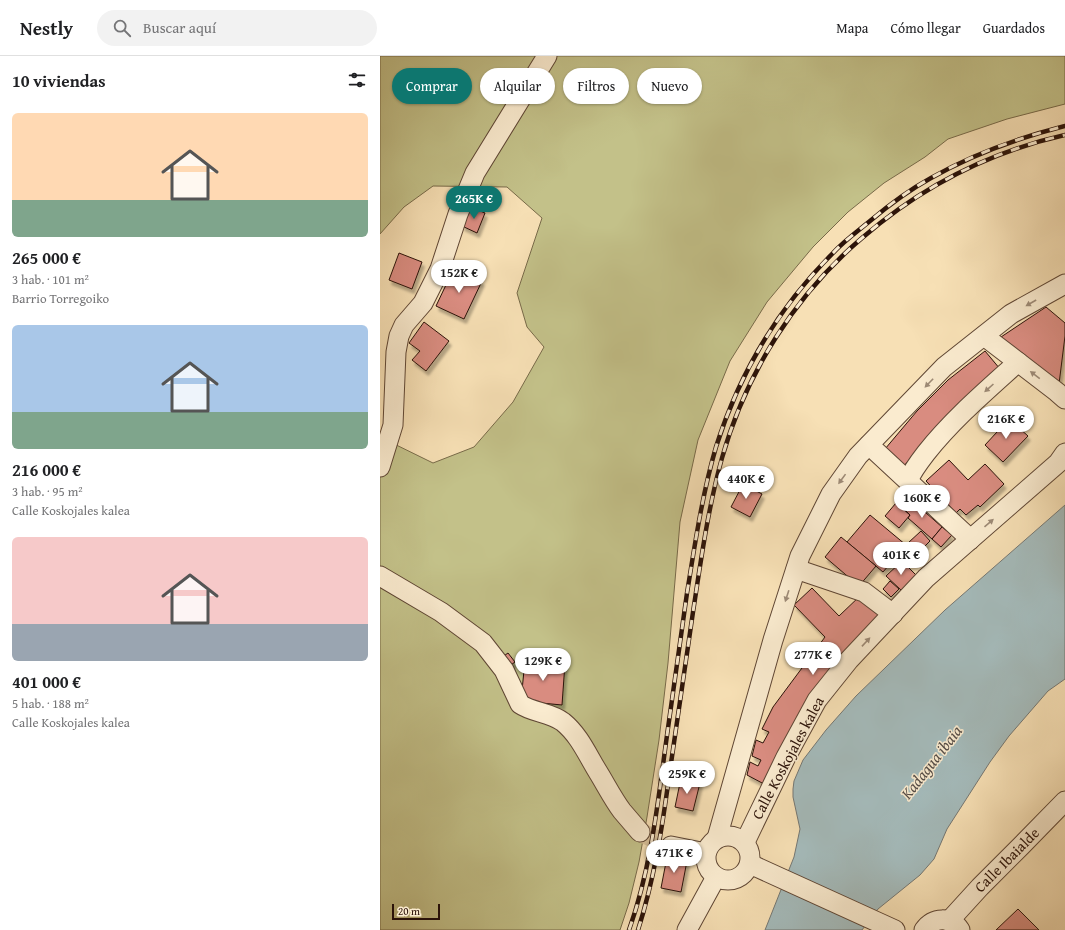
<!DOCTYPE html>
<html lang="es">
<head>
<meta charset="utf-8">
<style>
  body { margin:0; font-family:"Gentium Book Plus",serif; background:#f2f2f2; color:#202124; height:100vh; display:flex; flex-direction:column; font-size:15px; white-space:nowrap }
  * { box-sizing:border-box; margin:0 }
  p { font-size:13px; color:#757577 }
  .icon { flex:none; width:22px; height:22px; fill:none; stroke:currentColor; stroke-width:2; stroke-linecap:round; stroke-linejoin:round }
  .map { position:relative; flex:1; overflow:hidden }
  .drawer { display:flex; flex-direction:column; background:#fff; width:380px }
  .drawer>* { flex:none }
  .hud { position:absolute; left:12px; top:12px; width:380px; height:36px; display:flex; gap:8px }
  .scale { position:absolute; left:12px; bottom:10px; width:48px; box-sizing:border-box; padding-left:4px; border:2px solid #2c1309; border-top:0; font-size:11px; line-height:14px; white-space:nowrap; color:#2c1309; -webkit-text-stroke:3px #faebcf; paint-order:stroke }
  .price { position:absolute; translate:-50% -34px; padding:0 9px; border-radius:14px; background:#fff; color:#222; font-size:13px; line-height:26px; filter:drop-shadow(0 1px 2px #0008) }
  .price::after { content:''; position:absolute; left:50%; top:24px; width:12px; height:9px; margin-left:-6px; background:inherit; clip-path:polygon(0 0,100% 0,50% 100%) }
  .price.on { background:#0f766e; color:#fff }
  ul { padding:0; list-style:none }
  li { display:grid; align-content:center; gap:8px; height:212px; padding:0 12px }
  li span { display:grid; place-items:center; height:124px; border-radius:6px; color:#555 }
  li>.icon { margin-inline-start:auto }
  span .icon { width:72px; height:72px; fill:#fffc; stroke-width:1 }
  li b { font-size:17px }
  h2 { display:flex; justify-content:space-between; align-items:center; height:48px; padding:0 12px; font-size:17px }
  .tag { padding:0 14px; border-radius:18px; background:#fff; box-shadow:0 1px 3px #0004; font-size:14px; line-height:36px }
  .tag.on { background:#0f766e; color:#fff }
  header { display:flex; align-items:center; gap:24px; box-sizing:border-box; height:56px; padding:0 20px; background:#fff; border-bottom:1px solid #e0e0e0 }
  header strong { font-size:19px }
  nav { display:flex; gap:22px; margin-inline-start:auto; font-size:14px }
  .search { width:280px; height:36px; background:#f2f2f2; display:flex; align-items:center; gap:10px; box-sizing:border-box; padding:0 14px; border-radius:22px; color:#757577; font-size:15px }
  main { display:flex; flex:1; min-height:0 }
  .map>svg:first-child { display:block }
  .green { fill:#c3c189; stroke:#786a49 }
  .water { fill:#a4baba; stroke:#747773 }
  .building { fill:#d98c80; stroke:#2c1309; filter:url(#shadow) }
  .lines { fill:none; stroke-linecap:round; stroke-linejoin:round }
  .street-tunnel { stroke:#d9c19b; stroke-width:19; stroke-dasharray:19 10; stroke-linecap:butt }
  .street-casing { stroke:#5f4634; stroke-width:21 }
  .street { stroke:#faebcf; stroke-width:19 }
  .rail-casing { stroke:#2c1309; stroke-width:4.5 }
  .rail { stroke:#faebcf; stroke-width:3; stroke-dasharray:9; stroke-linecap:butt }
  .oneway { fill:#9d8a76 }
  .labels { text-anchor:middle; stroke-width:3; stroke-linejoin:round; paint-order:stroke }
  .street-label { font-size:15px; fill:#2c1309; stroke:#faebcf }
  .water-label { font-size:16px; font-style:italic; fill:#564d47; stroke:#faebcf }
</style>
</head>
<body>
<header>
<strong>Nestly</strong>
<div class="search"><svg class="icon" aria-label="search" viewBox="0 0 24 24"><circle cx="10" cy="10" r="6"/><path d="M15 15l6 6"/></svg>Buscar aquí</div>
<nav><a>Mapa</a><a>Cómo llegar</a><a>Guardados</a></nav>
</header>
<main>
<section class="drawer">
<h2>10 viviendas<svg class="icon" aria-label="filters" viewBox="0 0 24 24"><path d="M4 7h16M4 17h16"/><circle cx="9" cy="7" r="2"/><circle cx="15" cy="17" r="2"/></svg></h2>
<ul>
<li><span style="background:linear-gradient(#ffd9b3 70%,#7fa58c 0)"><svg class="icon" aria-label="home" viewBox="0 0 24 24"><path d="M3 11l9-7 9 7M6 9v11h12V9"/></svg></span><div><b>265 000 €</b><p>3 hab. · 101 m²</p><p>Barrio Torregoiko</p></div></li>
<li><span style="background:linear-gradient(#a9c7e8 70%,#7fa58c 0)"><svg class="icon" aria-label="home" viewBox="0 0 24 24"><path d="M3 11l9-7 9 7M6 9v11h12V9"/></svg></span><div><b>216 000 €</b><p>3 hab. · 95 m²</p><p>Calle Koskojales kalea</p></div></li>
<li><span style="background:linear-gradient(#f6c9c9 70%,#9aa5b1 0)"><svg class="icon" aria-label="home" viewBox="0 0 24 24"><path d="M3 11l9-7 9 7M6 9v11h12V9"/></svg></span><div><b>401 000 €</b><p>5 hab. · 188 m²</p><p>Calle Koskojales kalea</p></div></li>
</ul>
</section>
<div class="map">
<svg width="685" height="874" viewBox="0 0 685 874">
  <defs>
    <filter id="shadow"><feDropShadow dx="2.5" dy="4.5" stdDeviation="1" flood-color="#0004"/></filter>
  </defs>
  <rect width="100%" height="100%" fill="#f7e0b5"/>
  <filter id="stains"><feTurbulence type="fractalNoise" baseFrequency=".005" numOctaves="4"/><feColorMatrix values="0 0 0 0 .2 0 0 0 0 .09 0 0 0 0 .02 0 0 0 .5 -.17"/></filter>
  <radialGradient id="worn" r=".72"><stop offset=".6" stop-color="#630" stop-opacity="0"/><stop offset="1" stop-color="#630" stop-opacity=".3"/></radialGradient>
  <path class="green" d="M0,0H685V48L627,63L568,83L545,101L504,127L468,156L433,191L387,246L350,305L318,384L300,466L288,607L279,684L267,761L259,806L249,847L240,874H0V381L53,407L94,391L133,346L164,291L147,271L137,237L162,162L127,131L53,130L24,151L0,178Z"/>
  <path class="water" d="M685,449V623L668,635L629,680L610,706L567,773L554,803L540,819L498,853L482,874H385L414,801L420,773L413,741V733L414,725L423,704L446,674L476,640L565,554Z"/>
  <g class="building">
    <path d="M90,151L105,157L97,177L82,170Z"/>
    <path d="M19,197L42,206L32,233L9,224Z"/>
    <path d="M74,212L102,225L84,263L56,250Z"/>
    <path d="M666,251L685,267V280L679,328L618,283Z"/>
    <path d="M44,266L69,285L46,315L32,304L40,295L29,287Z"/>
    <path d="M605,295L620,313L552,376L524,410L505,393L537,355L568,324Z"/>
    <path d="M629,363L648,380L623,406L605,389Z"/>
    <path d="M569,404L588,424L605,408L624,428L600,451L598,449L586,459L580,453L576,457L546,425Z"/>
    <path d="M363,428L382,438L370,461L351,451Z"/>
    <path d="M529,442L562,471L552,483L528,462L530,459L522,451Z"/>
    <path d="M516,447L530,459L519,472L505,460Z"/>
    <path d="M490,459L526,489L503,516L467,486Z"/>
    <path d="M562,471L572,479L561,491L552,483Z"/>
    <path d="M541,475L550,485L538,497L528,487Z"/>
    <path d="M461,481L496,510L479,530L445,501Z"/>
    <path d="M522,505L536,519L521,534L506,520Z"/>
    <path d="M510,525L519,533L511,541L503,533Z"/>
    <path d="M432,532L459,560L482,538L502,559L384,728L367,719L370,706L378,710L381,704L372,700L376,684L383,687L389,676L382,673L393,651L445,581L414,549Z"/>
    <path d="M128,597L135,606L128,611L121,602Z"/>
    <path d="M145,604L185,607L182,649L141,645Z"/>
    <path d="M301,722L320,727L313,755L295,751Z"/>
    <path d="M287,801L307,805L301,836L281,832Z"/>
    <path d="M638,853L659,874H616Z"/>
  </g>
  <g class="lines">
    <path class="street-tunnel" d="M260,776L291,790"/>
    <g class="street-casing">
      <g id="street">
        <path d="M604,280L677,336L685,343"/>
        <path d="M489,389L587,480L590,484"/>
        <path d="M0,411L13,369L16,296L19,280L24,269L43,247L60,213L78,158L95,117L167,0"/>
        <path d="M528,425C532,415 539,406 546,397C573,363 606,335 638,306"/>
        <path d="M416,513L484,536L513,558"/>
        <path d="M0,520L61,556L103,587L124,614L140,648C153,657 170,656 183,666C199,679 207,698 218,716C226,729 233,743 242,755C248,762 254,769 260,776"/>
        <circle cx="348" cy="802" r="22"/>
        <path d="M337,782L393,584L420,500L451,438L478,400L564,311L631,258L685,228"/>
        <path d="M365,786L406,701L437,644L469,604L546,522L678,407L685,397"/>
        <path d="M291,790L326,797"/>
        <path d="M370,808L515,874"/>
        <path d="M569,865L600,831L641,790L685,745"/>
        <path d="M307,874L336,821"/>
        <path d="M544,874C553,861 571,860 580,874"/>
      </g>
    </g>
    <use href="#street" class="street"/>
    <g class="rail-casing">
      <g id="rail">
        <path d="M249,874C273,807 279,734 289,665C295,622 301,580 307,537C315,488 322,439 336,391C359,318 399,251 453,197C464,185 478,175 490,165C509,149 529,134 551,122C593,98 638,82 685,70"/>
        <path d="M258,874C274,824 282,773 289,721C297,666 305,611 313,556C321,504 328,452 342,402C366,317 415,239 482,182C541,131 609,96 685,79"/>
      </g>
    </g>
    <use href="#rail" class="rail"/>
  </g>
  <defs><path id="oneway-solid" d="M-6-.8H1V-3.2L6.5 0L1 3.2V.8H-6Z"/></defs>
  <g class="oneway">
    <use href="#oneway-solid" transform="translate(651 247) rotate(150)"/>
    <use href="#oneway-solid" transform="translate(655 319) rotate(-143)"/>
    <use href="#oneway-solid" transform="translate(549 327) rotate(134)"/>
    <use href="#oneway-solid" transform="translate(609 332) rotate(138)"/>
    <use href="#oneway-solid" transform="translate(462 423) rotate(126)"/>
    <use href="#oneway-solid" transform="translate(609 467) rotate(-41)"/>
    <use href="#oneway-solid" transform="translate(407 540) rotate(108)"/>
    <use href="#oneway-solid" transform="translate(486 586) rotate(-47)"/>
  </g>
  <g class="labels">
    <g class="street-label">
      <text transform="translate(408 702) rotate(-62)" y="5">Calle Koskojales kalea</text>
      <text transform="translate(627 804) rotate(-45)" y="5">Calle Ibaialde</text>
    </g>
    <g class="water-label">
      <text transform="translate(551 706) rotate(-52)" y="6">Kadagua ibaia</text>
    </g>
  </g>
  <rect width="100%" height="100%" filter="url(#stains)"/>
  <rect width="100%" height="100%" fill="url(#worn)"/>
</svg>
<div class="scale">20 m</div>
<b class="price on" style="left:94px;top:164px">265K €</b>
<b class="price" style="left:79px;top:238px">152K €</b>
<b class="price" style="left:626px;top:384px">216K €</b>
<b class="price" style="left:366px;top:444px">440K €</b>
<b class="price" style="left:542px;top:463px">160K €</b>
<b class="price" style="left:521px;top:520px">401K €</b>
<b class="price" style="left:433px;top:620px">277K €</b>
<b class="price" style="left:163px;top:626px">129K €</b>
<b class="price" style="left:307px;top:739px">259K €</b>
<b class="price" style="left:294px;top:818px">471K €</b>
<div class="hud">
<a class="tag on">Comprar</a>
<a class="tag">Alquilar</a>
<a class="tag">Filtros</a>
<a class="tag">Nuevo</a>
</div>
</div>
</main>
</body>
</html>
